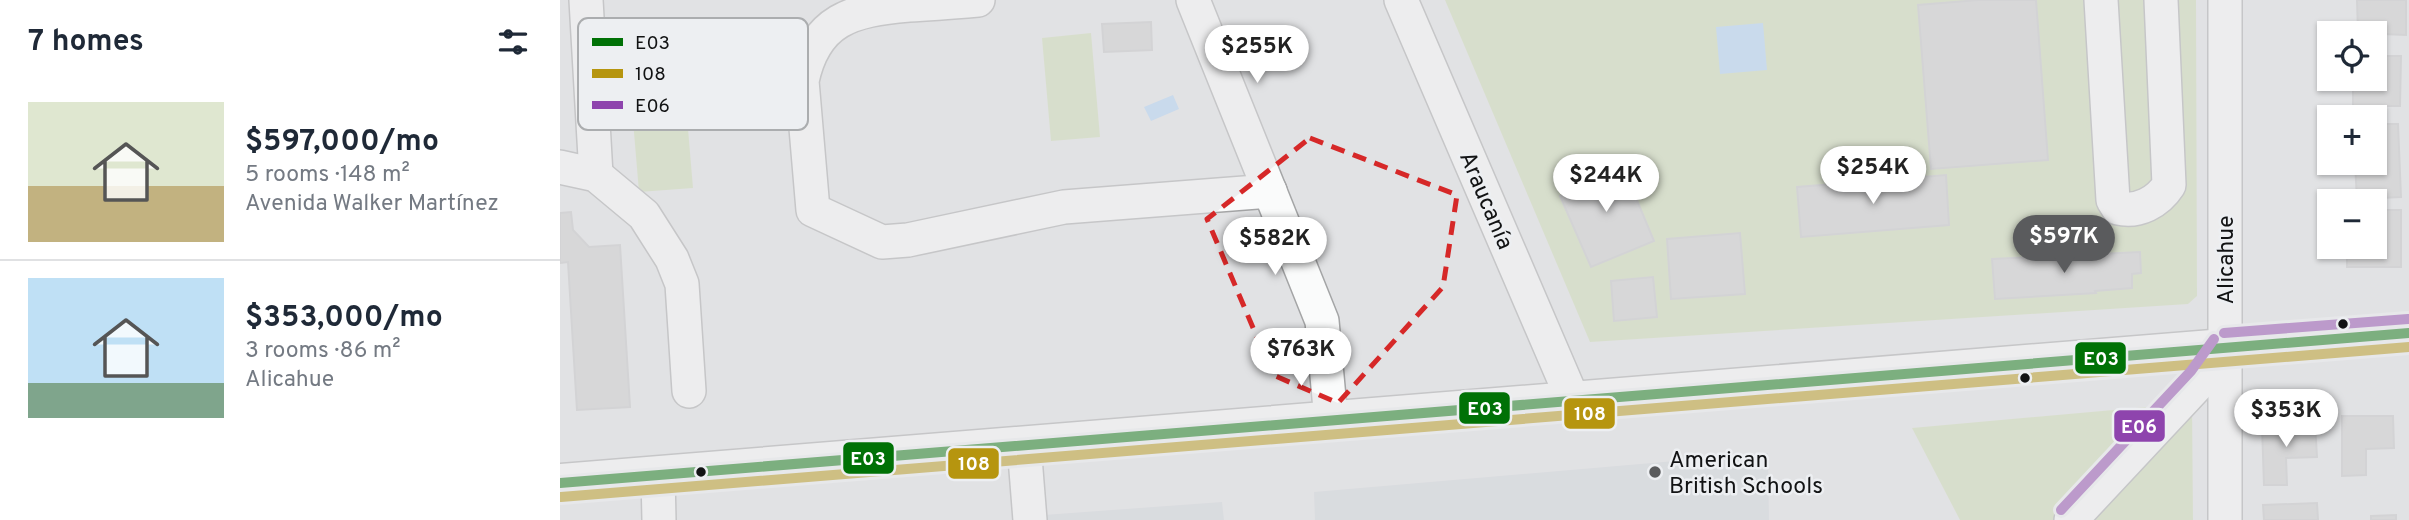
<!DOCTYPE html>
<html lang="en">
<head>
<meta charset="utf-8">
<style>
  body { margin:0; font-family:Overpass,sans-serif; background:#f6f6f7; color:#1f2937; height:100vh; display:flex; flex-direction:column; font-size:26px; white-space:nowrap }
  * { box-sizing:border-box; margin:0 }
  p { font-size:23px; color:#747a83 }
  .icon { flex:none; width:38px; height:38px; fill:none; stroke:currentColor; stroke-width:2; stroke-linecap:round; stroke-linejoin:round }
  .map { position:relative; flex:1; overflow:hidden }
  .side { display:flex; flex-direction:column; background:#fff; width:560px }
  .side>* { flex:none }
  .buttons { position:absolute; left:1757px; top:21px; display:grid; gap:14px }
  .buttons a { display:grid; place-items:center; width:70px; height:70px; border-radius:0px; background:#fff; box-shadow:0 2px 5px #0004; font-size:35px }
  .price { position:absolute; translate:-50% -60px; padding:0 16px; border-radius:24px; background:#fff; color:#222; font-size:23px; line-height:46px; filter:drop-shadow(0 2px 4px #0008) }
  .price::after { content:''; position:absolute; left:50%; top:42px; width:21px; height:16px; margin-left:-10px; background:inherit; clip-path:polygon(0 0,100% 0,50% 100%) }
  .price.on { background:#5a5b5d; color:#fff }
  ul { padding:0; list-style:none }
  li { display:flex; align-items:center; gap:21px; height:175px; padding:0 28px }
  li+li { border-top:2px solid #e0e1e3 }
  li span { display:grid; place-items:center; flex:none; width:196px; height:140px; border-radius:0px; color:#555 }
  li>.icon { margin-inline-start:auto }
  span .icon { width:84px; height:84px; fill:#fffc; stroke-width:1 }
  li b { font-size:30px }
  h2 { display:flex; justify-content:space-between; align-items:center; height:84px; padding:0 28px; font-size:30px }
  main { display:flex; flex:1; min-height:0 }
  .map>svg:first-child { display:block }
  .built { fill:#cfd4da }
  .green { fill:#cbdab0 }
  .water { fill:#abd0f5 }
  .building { fill:#c9cacb; stroke:#c1c2c3; stroke-width:2 }
  .lines { fill:none; stroke-linecap:round; stroke-linejoin:round }
  .minor-casing { stroke:#a4a5a6; stroke-width:36 }
  .major-casing { stroke:#a4a5a6; stroke-width:41 }
  .minor { stroke:#fafbfb; stroke-width:33 }
  .major { stroke:#fafbfb; stroke-width:38 }
  .bus-1-casing { stroke:#edeff2; stroke-width:16 }
  .bus-2-casing { stroke:#edeff2; stroke-width:16 }
  .bus-3-casing { stroke:#edeff2; stroke-width:16 }
  .bus-1 { stroke:#007106; stroke-width:10 }
  .bus-2 { stroke:#b6950f; stroke-width:10 }
  .bus-3 { stroke:#8e44ad; stroke-width:10 }
  .marked { fill:none; stroke:#d62828; stroke-width:5; stroke-dasharray:14 9; stroke-linejoin:round }
  .bus-dot { fill:#121314; stroke:#edeff2; stroke-width:2.5 }
  .poi-dot { fill:#5a5b5d; stroke:#edeff2; stroke-width:2.5 }
  .labels { text-anchor:middle; stroke-width:5; stroke-linejoin:round; paint-order:stroke }
  .street-label { font-size:23px; fill:#121314; stroke:#edeff2 }
  .poi-label { font-size:23px; fill:#121314; stroke:#edeff2; text-anchor:start }
  .key { fill:#edeff2; stroke:#abadaf; stroke-width:2 }
  .key-label { font-size:19px; fill:#121314 }
  .line-badge { stroke:#edeff2; stroke-width:2.5 }
  .badge-label { font-size:19px; text-anchor:middle; font-weight:bold; fill:#fff }
</style>
</head>
<body>
<main>
<section class="side">
<h2>7 homes<svg class="icon" aria-label="filters" viewBox="0 0 24 24"><path d="M4 7h16M4 17h16"/><circle cx="9" cy="7" r="2"/><circle cx="15" cy="17" r="2"/></svg></h2>
<ul>
<li><span style="background:linear-gradient(#dfe7d0 60%,#c2b280 0)"><svg class="icon" aria-label="home" viewBox="0 0 24 24"><path d="M3 11l9-7 9 7M6 9v11h12V9"/></svg></span><div><b>$597,000/mo</b><p>5 rooms · 148 m²</p><p>Avenida Walker Martínez</p></div></li>
<li><span style="background:linear-gradient(#bfe0f5 75%,#7fa58c 0)"><svg class="icon" aria-label="home" viewBox="0 0 24 24"><path d="M3 11l9-7 9 7M6 9v11h12V9"/></svg></span><div><b>$353,000/mo</b><p>3 rooms · 86 m²</p><p>Alicahue</p></div></li>
</ul>
</section>
<div class="map">
<svg width="1849" height="520" viewBox="0 0 1849 520">
  <rect width="100%" height="100%" fill="#e1e2e4"/>
  <g class="built">
    <path d="M1208,453L1209,520H755L754,492Z"/>
    <path d="M662,502L664,520H456V517Z"/>
  </g>
  <g class="green">
    <path d="M885,0H1636L1637,296L1628,304L1030,342Z"/>
    <path d="M531,33L540,137L491,141L482,38Z"/>
    <path d="M125,93L133,188L79,192L71,97Z"/>
    <path d="M1632,403L1633,520H1400L1352,428Z"/>
  </g>
  <g class="water">
    <path d="M1203,23L1207,70L1160,74L1156,27Z"/>
    <path d="M613,95L619,109L591,121L584,107Z"/>
  </g>
  <g class="building">
    <path d="M1476,0L1488,160L1371,169L1358,5L1418,0Z"/>
    <path d="M1797,0H1846V35L1798,33Z"/>
    <path d="M591,22L592,50L544,52L542,24Z"/>
    <path d="M1815,56H1841L1840,106H1793V79H1815Z"/>
    <path d="M1815,124H1838L1841,197L1797,199L1795,163H1815Z"/>
    <path d="M1051,161L1056,173L1064,169L1094,241L1031,267L1000,196L1011,192L1006,181Z"/>
    <path d="M1386,175L1389,225L1241,237L1237,187Z"/>
    <path d="M1815,210H1841V267H1787V247H1815Z"/>
    <path d="M11,212L13,230L29,247L60,245L70,407L17,410L8,262L0,263V213Z"/>
    <path d="M1180,233L1185,294L1111,299L1107,239Z"/>
    <path d="M1580,252L1581,273L1572,274V288L1535,291L1536,293L1435,299L1432,259Z"/>
    <path d="M1093,277L1097,317L1054,321L1051,281Z"/>
    <path d="M1782,416H1833L1834,448L1806,449V475L1782,476Z"/>
    <path d="M1755,424L1757,457L1726,458L1727,485H1704L1702,426Z"/>
    <path d="M1757,503L1758,520H1704L1703,505Z"/>
    <path d="M1836,515V520H1811V516Z"/>
  </g>
  <g class="lines">
    <g class="minor-casing">
      <g id="minor">
        <path d="M26,0L36,175"/>
        <path d="M418,0C395,2 372,4 349,5C292,10 255,19 242,81L253,210L322,242L348,240L504,207L710,191"/>
        <path d="M633,0L762,321L771,420"/>
        <path d="M841,0L1013,400"/>
        <path d="M1541,0L1553,200L1558,208C1578,213 1598,202 1609,185L1601,0"/>
        <path d="M1665,0V520"/>
        <path d="M0,167L36,175L84,215L112,259L122,284L129,391"/>
        <path d="M464,445L470,520"/>
        <path d="M98,476L99,520"/>
        <path d="M1511,520L1642,380L1665,347"/>
      </g>
    </g>
    <g class="major-casing">
      <path id="major" d="M0,483L1849,333"/>
    </g>
    <use href="#minor" class="minor"/>
    <use href="#major" class="major"/>
    <g class="bus-1-casing">
      <path id="bus-1" d="M0,483L1849,333"/>
    </g>
    <g class="bus-2-casing">
      <path id="bus-2" d="M1,497L1849,347"/>
    </g>
    <g class="bus-3-casing">
      <g id="bus-3">
        <path d="M1664,333L1848,319"/>
        <path d="M1501,510L1631,371L1654,339"/>
      </g>
    </g>
    <use href="#bus-1" class="bus-1"/>
    <use href="#bus-2" class="bus-2"/>
    <use href="#bus-3" class="bus-3"/>
  </g>
  <path d="M0 0H1849V520H0ZM750,138L897,195L883,287L778,403L713,375L647,219Z" fill="#e1e2e4" fill-opacity=".55" fill-rule="evenodd"/>
  <path class="marked" d="M750,138L897,195L883,287L778,403L713,375L647,219Z"/>
  <g class="bus-dot">
    <circle cx="1783" cy="324" r="6"/>
    <circle cx="1465" cy="378" r="6"/>
    <circle cx="141" cy="472" r="6"/>
  </g>
  <circle class="poi-dot" cx="1095" cy="472" r="7"/>
  <g class="labels">
    <g class="street-label">
      <text transform="translate(927 200) rotate(67)" y="8">Araucanía</text>
      <text transform="translate(1665 260) rotate(-90)" y="8">Alicahue</text>
    </g>
    <g class="poi-label">
      <text x="1109" y="467">American<tspan x="1109" dy="26">British Schools</tspan></text>
    </g>
  </g>
  <rect x="18" y="18" width="230" height="112" rx="10" class="key"/>
  <rect x="32" y="38" width="31" height="8" fill="#007106"/>
  <rect x="32" y="69" width="31" height="9" fill="#b6950f"/>
  <rect x="32" y="101" width="31" height="8" fill="#8e44ad"/>
  <g class="key-label">
    <text x="75" y="49">E03</text>
    <text x="75" y="80">108</text>
    <text x="75" y="112">E06</text>
  </g>
  <g class="line-badge">
    <rect x="1514" y="341" width="53" height="34" rx="7" fill="#007106"/>
    <rect x="898" y="391" width="53" height="34" rx="7" fill="#007106"/>
    <rect x="1003" y="397" width="53" height="33" rx="7" fill="#b6950f"/>
    <rect x="1553" y="409" width="53" height="34" rx="7" fill="#8e44ad"/>
    <rect x="282" y="441" width="53" height="34" rx="7" fill="#007106"/>
    <rect x="387" y="447" width="53" height="33" rx="7" fill="#b6950f"/>
  </g>
  <g class="badge-label">
    <text x="1541" y="365">E03</text>
    <text x="925" y="415">E03</text>
    <text x="1030" y="420">108</text>
    <text x="1579" y="433">E06</text>
    <text x="308" y="465">E03</text>
    <text x="414" y="470">108</text>
  </g>
</svg>
<div class="buttons">
<a><svg class="icon" aria-label="locate" viewBox="0 0 24 24"><circle cx="12" cy="12" r="6"/><path d="M12 2v4M12 18v4M2 12h4M18 12h4"/></svg></a>
<a>+</a>
<a>−</a>
</div>
<b class="price" style="left:697px;top:85px">$255K</b>
<b class="price" style="left:1313px;top:206px">$254K</b>
<b class="price" style="left:1046px;top:214px">$244K</b>
<b class="price on" style="left:1504px;top:275px">$597K</b>
<b class="price" style="left:715px;top:277px">$582K</b>
<b class="price" style="left:741px;top:388px">$763K</b>
<b class="price" style="left:1726px;top:449px">$353K</b>
</div>
</main>
</body>
</html>
